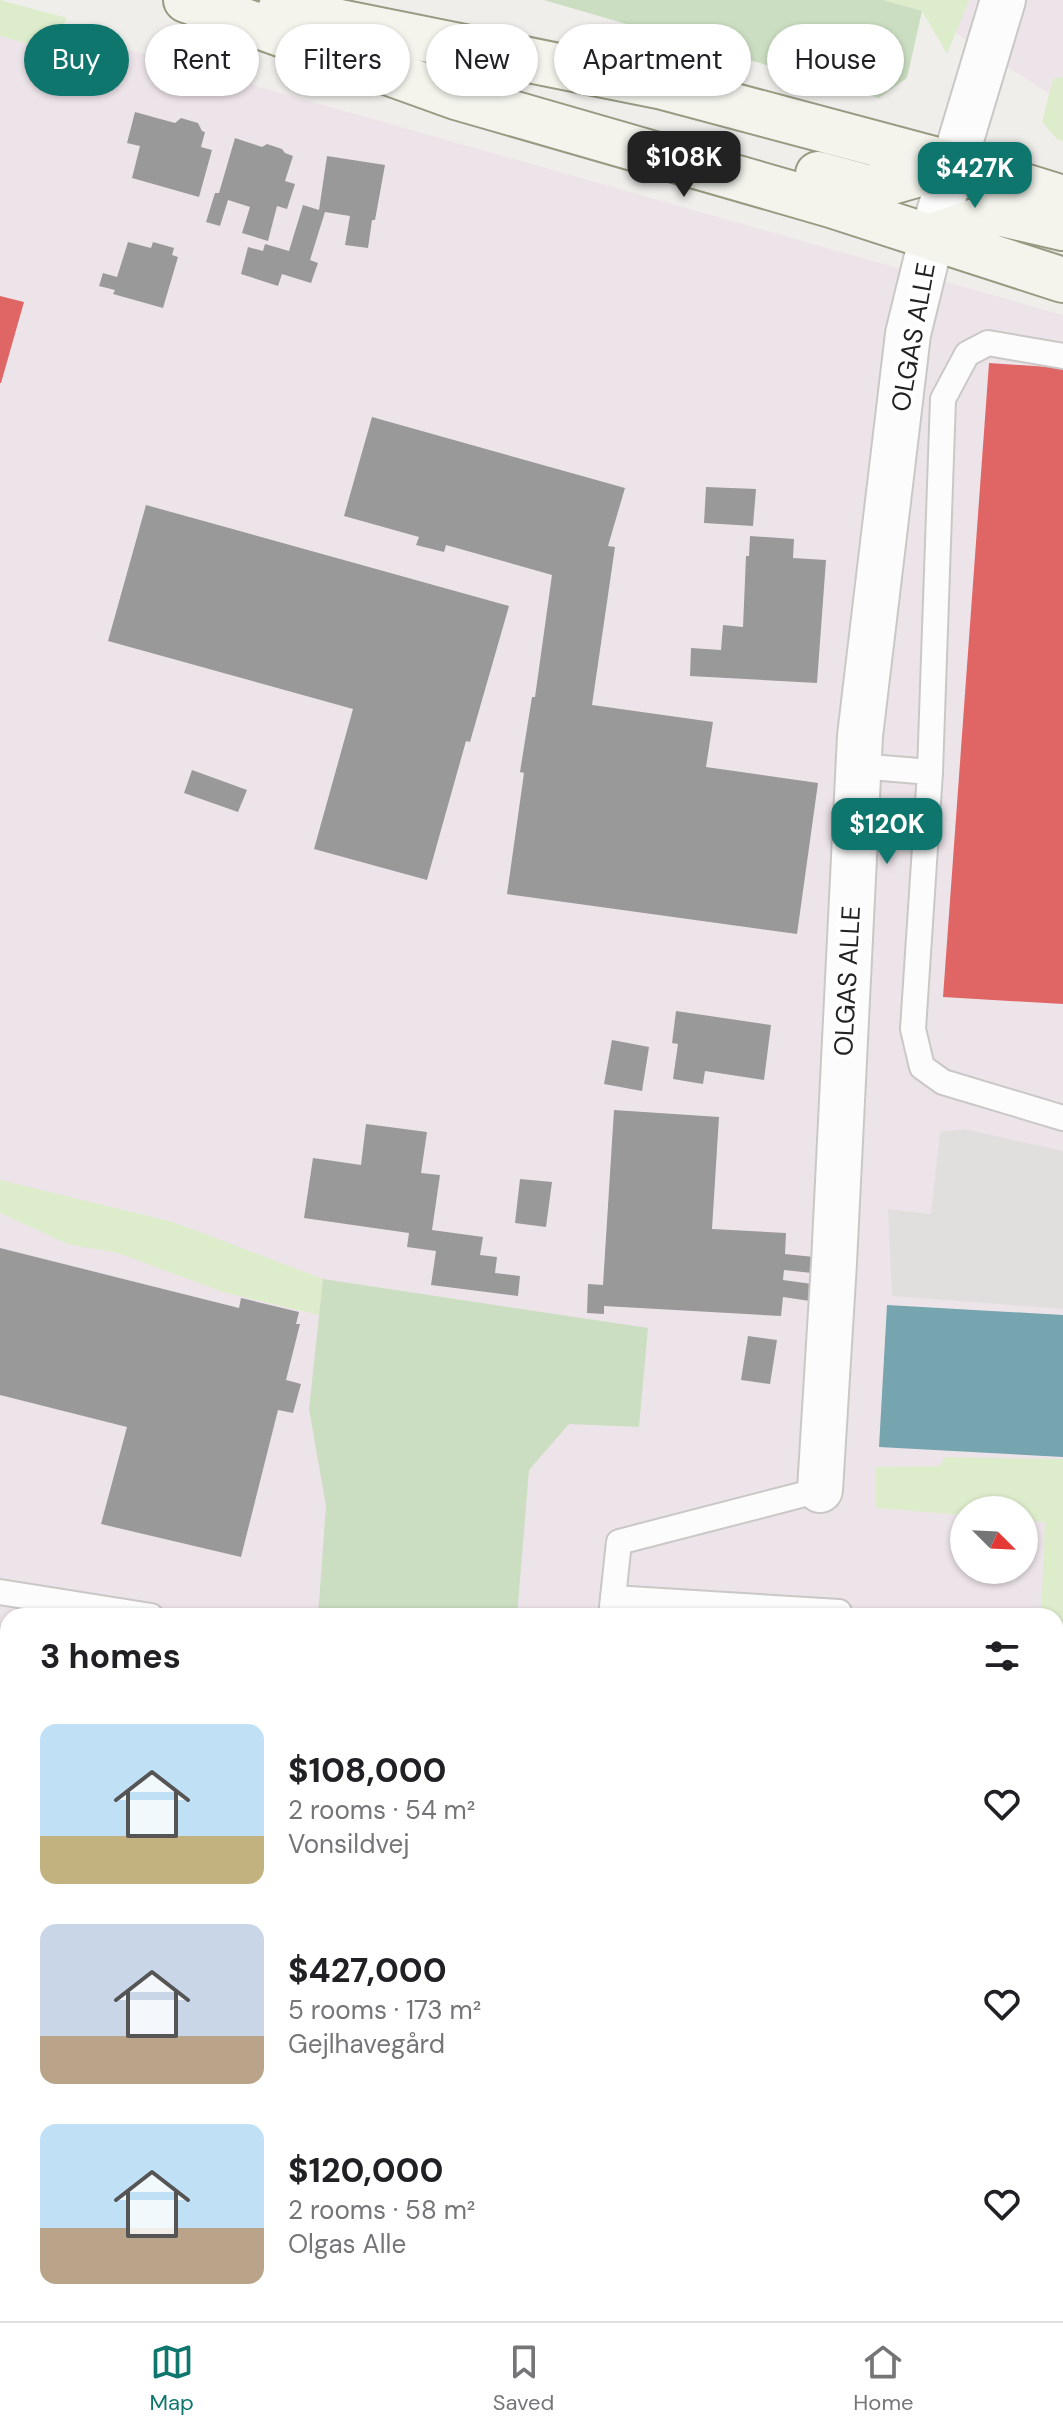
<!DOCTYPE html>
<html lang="en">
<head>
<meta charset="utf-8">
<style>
  body { margin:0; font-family:"DM Sans",sans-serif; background:#f2f2f2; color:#202124; height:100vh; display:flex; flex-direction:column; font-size:30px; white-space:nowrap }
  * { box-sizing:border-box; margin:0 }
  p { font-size:26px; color:#757577 }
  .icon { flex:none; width:44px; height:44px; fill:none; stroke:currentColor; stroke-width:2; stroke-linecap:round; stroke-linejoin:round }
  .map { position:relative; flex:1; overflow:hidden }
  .sheet { position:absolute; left:0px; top:1608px; width:1064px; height:714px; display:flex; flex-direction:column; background:#fff; border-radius:24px 24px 0 0; box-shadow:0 2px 6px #0004 }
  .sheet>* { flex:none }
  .hud { position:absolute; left:24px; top:24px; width:1016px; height:72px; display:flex; gap:16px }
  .needle { width:52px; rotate:114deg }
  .buttons { position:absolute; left:950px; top:1496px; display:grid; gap:16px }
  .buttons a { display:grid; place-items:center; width:88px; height:88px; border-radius:50%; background:#fff; box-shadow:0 2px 6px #0004; font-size:40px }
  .price { position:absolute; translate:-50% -68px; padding:0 18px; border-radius:16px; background:#0f766e; color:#fff; font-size:26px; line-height:52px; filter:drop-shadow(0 2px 4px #0008) }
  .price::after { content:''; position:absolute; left:50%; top:48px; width:24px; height:18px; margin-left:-12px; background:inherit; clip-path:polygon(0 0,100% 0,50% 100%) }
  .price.on { background:#222; color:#fff }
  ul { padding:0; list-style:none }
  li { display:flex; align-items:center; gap:24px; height:200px; padding:0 40px }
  li span { display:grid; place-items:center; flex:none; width:224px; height:160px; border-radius:16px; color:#555 }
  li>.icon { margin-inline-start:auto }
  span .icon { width:96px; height:96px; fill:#fffc; stroke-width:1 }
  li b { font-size:34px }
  h2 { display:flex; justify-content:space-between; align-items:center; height:96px; padding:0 40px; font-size:34px }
  .chip { padding:0 28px; border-radius:36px; background:#fff; box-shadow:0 2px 6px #0004; font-size:28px; line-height:72px }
  .chip.on { background:#0f766e; color:#fff }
  .tabs { display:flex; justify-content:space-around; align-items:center; height:112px; border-top:2px solid #e0e0e0; background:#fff; font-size:22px; color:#757577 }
  .tabs a { display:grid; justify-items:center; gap:4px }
  .tabs .on { color:#0f766e }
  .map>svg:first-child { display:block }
  .industrial { fill:#ede4e9; fill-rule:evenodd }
  .grass { fill:#ddeccb }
  .forest { fill:#cbdec1 }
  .parking { fill:#e0dfde }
  .shops { fill:#e06666 }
  .public { fill:#76a5af }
  .industry { fill:#999 }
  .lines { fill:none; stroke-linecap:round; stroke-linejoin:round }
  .service-casing { stroke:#c9c8c7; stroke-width:28 }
  .minor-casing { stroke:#c9c8c7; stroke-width:48 }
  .secondary-casing { stroke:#999a82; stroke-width:48 }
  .service { stroke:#fdfcfc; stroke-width:24 }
  .minor { stroke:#fdfcfc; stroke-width:44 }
  .secondary { stroke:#f4f4ed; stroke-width:44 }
  .labels { text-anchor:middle; stroke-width:8; stroke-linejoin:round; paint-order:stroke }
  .street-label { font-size:26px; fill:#222; stroke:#fff }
</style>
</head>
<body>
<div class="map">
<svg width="1063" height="2321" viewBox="0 0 1063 2321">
  <rect width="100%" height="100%" fill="#f0eeeb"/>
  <g class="industrial">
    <path d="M883,0H1063V103L922,11Z"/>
    <path d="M0,13L1063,315V2321H0ZM964,1510H1024V1570H964ZM8,1616H1056V2314H8Z"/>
  </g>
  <g class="grass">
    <path d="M0,0L67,18L51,50L0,36Z"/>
    <path d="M883,0H969L947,54L922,11Z"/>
    <path d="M1063,77V141L1057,139L1042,122L1053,79Z"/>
    <path d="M0,1180L173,1222L323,1279L319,1315L223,1292L118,1253L68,1244L0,1213Z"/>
    <path d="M945,1457L1063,1459V1661L1056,1660V1616H1041L1045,1522L1024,1520V1510H964V1515L876,1508V1467L940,1466Z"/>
    <path d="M0,1968L8,1969V2154L0,2153Z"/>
    <path d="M1056,2115H1063V2212L1056,2219Z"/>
    <path d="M284,2314H794L791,2321H281Z"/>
  </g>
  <g class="forest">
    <path d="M544,0H883L922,11L907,78L879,98Z"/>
    <path d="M323,1279L648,1328L639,1427L569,1424L529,1470L517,1616H318L326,1506L309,1409Z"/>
  </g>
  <path class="parking" d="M964,1129L1063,1151V1309L892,1296L888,1209L931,1214L940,1132Z"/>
  <g class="shops">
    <path d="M0,296L24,302L1,383H0Z"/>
    <path d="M989,363L1063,368V1004L943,997Z"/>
  </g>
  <path class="public" d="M887,1305L1063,1315V1457L879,1447Z"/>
  <g class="industry">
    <path d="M135,112L175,123L181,118L198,123L202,131L205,132L201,147L212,150L199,197L132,178L140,146L127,143Z"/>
    <path d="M235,138L262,147L267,144L282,149L285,153L293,156L285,181L295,184L287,209L277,206L268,241L242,233L250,207L228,200L220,226L206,222L215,193H219Z"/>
    <path d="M327,156L385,165L375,220H372L368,248L345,245L350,216L325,212L310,260L318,263L311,283L282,274L278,286L241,274L248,247L263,251L265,244L289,251L303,205L319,210Z"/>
    <path d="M128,242L151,248L153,242L174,248L172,255L178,257L163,308L113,294L115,290L99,286L103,273L117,277Z"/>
    <path d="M372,417L625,488L608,546L615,547L592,705L713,722L706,767L818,783L797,934L507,894L524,773L520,772L532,697H535L552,575L446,545L444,552L416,545L419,537L344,516Z"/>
    <path d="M706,487L756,489L753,526L704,523Z"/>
    <path d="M146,505L509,606L470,742L466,741L427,880L314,849L353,709L108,641Z"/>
    <path d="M750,536L794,539L793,558L826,560L817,683L690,676L691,648L721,650L723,625L743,627L746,556H749Z"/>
    <path d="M192,770L247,790L238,812L184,793Z"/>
    <path d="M676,1011L771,1025L764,1080L705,1071L703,1084L673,1079L678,1044L672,1043Z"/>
    <path d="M612,1040L649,1047L642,1091L604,1084Z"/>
    <path d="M614,1110L719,1117L712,1229L786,1233L785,1254L814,1257L812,1273L784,1270L783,1280L812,1284L810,1301L783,1297L781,1316L604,1306V1314L587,1313L588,1284L603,1285Z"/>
    <path d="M366,1124L427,1132L421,1173L440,1175L432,1230L483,1237L480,1255L497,1257L495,1273L520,1276L518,1296L431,1285L436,1251L407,1247L409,1233L304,1218L313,1158L361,1165Z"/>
    <path d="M520,1179L552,1182L546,1227L515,1223Z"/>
    <path d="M0,1248L239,1308L241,1298L299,1312L296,1324H300L286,1380L301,1384L293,1413L278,1410L241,1557L101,1524L127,1427L0,1395Z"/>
    <path d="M748,1336L777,1340L770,1384L741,1380Z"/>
    <path d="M0,2172H8V2314H236L235,2321H0Z"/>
  </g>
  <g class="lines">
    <g class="service-casing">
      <g id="service">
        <path d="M859,766L930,772L913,1029L922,1067L943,1082L1063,1118"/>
        <path d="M930,772L943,399L967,354L988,343L1063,356"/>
        <path d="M0,1592L151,1616"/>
        <path d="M613,1598L839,1612"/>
        <path d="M611,1616L619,1542L820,1490"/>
      </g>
    </g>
    <g class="minor-casing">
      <path id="minor" d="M820,1490L834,1263L860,736L908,334L932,236L1003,0"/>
    </g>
    <g class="secondary-casing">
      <g id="secondary">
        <path d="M186,0L456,97L831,205L1063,280"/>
        <path d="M280,10L663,87L952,164L1063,198"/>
        <path d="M818,174L870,188L951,165"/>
        <path d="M932,236L998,213L1063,228"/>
      </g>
    </g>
    <use href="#service" class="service"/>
    <use href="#minor" class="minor"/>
    <use href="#secondary" class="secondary"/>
  </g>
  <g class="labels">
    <g class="street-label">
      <text transform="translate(913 337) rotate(-80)" y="9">OLGAS ALLE</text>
      <text transform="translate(847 981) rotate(-87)" y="9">OLGAS ALLE</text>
    </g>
  </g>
</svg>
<div class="buttons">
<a><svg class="needle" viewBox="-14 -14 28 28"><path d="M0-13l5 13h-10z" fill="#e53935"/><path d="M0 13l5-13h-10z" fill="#757577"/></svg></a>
</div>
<b class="price on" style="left:684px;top:199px">$108K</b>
<b class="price" style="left:975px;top:210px">$427K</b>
<b class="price" style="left:887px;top:866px">$120K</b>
<div class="hud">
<a class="chip on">Buy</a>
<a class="chip">Rent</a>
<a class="chip">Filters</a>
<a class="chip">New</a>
<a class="chip">Apartment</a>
<a class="chip">House</a>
</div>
<section class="sheet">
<h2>3 homes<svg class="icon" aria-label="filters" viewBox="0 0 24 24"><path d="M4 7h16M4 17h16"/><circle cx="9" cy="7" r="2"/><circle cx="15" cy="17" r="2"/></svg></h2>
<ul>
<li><span style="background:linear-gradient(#bfe0f5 70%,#c2b280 0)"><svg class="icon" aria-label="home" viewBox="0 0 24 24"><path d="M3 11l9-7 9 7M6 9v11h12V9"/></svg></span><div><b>$108,000</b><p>2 rooms · 54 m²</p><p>Vonsildvej</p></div><svg class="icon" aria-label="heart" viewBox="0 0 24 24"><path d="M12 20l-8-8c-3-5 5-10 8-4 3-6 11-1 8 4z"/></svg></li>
<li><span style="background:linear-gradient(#c9d6e8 70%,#b9a48a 0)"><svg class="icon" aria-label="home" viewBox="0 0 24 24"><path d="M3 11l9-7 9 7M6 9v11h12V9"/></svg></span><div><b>$427,000</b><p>5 rooms · 173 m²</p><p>Gejlhavegård</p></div><svg class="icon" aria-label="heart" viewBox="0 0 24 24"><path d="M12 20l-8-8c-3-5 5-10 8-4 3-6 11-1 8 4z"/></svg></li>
<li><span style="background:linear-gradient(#bfe0f5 65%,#b9a48a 0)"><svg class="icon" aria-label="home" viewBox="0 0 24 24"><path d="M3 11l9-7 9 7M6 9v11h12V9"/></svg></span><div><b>$120,000</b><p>2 rooms · 58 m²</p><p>Olgas Alle</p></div><svg class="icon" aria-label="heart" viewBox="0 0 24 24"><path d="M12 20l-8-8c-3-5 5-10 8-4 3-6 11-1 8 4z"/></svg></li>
</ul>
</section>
</div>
<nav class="tabs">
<a class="on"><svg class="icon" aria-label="map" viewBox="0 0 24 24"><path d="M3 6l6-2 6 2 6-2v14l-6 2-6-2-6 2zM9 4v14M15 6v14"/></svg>Map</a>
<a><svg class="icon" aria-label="saved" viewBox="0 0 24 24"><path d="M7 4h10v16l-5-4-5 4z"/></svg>Saved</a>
<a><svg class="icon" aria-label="home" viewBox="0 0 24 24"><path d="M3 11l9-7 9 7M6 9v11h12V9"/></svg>Home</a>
</nav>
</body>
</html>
